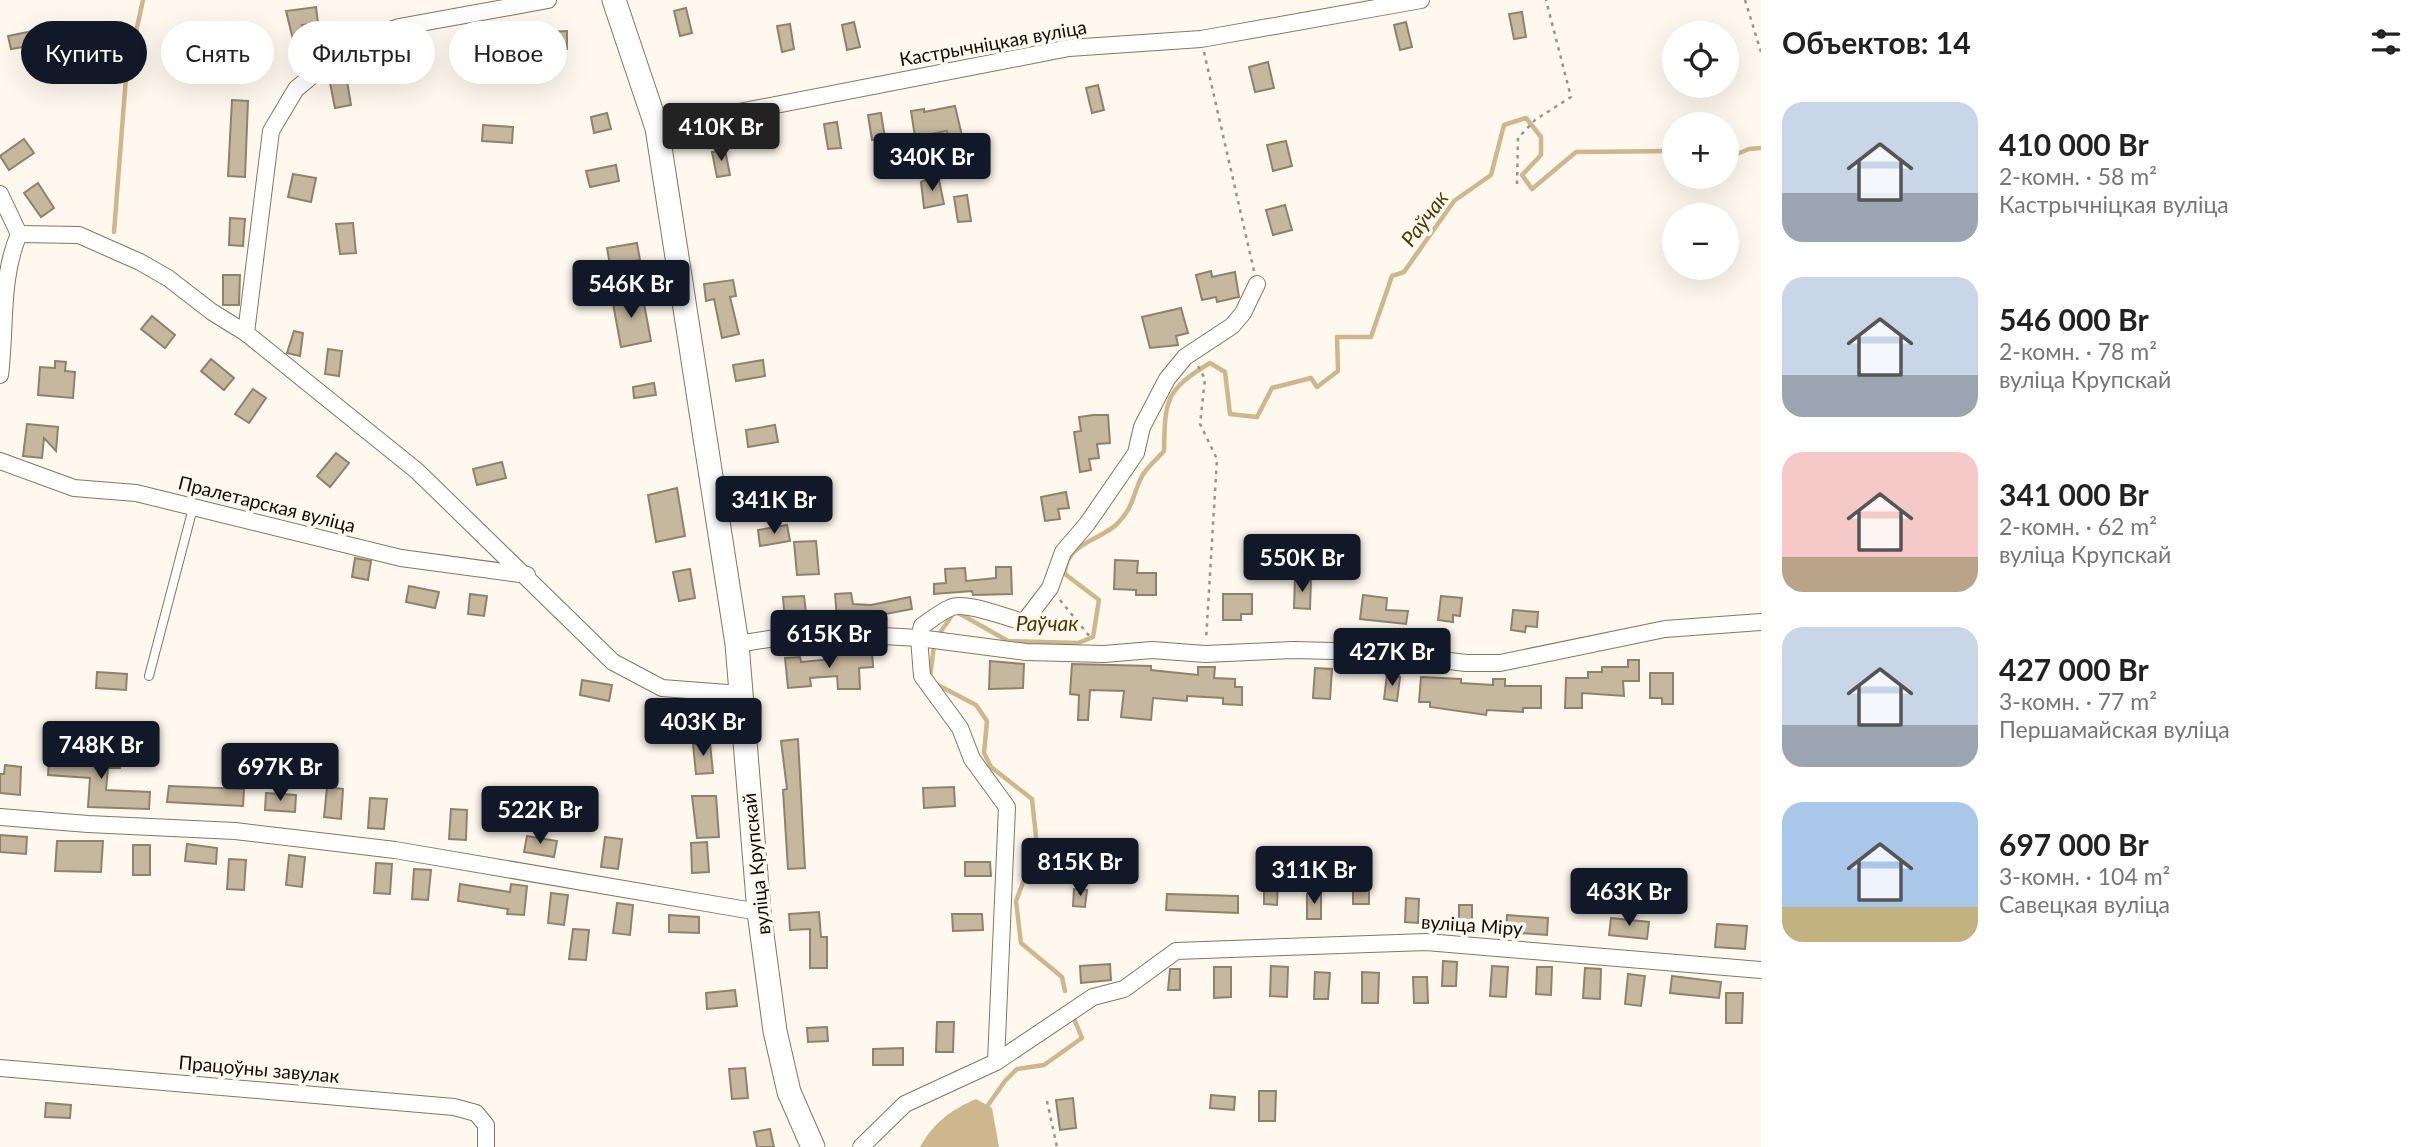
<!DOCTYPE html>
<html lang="ru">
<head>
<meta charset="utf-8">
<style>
  body { margin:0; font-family:Lato,sans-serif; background:#f6f6f6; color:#222; height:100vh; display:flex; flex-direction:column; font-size:26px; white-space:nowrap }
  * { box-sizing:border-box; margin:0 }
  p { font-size:23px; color:#767676 }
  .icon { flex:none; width:38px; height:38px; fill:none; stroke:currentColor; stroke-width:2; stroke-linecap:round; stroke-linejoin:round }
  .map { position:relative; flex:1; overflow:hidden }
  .sheet { display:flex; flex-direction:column; background:#fff; width:665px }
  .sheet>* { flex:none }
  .top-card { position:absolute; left:21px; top:21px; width:665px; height:63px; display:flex; gap:14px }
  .tools { position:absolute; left:1662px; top:21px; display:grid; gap:14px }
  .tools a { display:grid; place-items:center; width:77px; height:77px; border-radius:50%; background:#fff; box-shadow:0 7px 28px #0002; font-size:35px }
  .price { position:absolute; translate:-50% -60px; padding:0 16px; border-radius:7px; background:#111827; color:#fff; font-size:23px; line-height:46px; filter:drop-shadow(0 2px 4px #0008) }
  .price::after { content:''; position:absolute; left:50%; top:42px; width:21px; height:16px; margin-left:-10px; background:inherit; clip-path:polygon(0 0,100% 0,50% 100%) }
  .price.active { background:#222; color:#fff }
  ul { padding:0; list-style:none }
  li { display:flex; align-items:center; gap:21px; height:175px; padding:0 21px }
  li span { display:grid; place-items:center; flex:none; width:196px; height:140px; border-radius:21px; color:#555 }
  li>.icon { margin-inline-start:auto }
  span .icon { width:84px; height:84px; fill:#fffc; stroke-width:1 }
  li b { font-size:30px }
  h2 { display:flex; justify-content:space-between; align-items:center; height:84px; padding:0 21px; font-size:30px }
  .pill { padding:0 24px; border-radius:32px; background:#fff; box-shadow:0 7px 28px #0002; font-size:24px; line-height:63px }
  .pill.active { background:#111827; color:#fff }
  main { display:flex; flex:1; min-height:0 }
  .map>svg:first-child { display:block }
  .water { fill:#ceb78d }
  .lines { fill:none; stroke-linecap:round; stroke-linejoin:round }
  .stream { stroke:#ceb78d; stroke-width:4.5 }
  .building { fill:#c6b79f; stroke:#8f826b; stroke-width:2 }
  .lane-casing { stroke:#847760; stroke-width:10 }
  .street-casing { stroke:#847760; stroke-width:18 }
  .secondary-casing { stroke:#847760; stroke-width:25 }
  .path { stroke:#99948b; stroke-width:2.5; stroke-dasharray:3.5 5; stroke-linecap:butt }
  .lane { stroke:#fff; stroke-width:8 }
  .street { stroke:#fff; stroke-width:16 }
  .secondary { stroke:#fff; stroke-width:23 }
  .labels { text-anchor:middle; stroke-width:7; stroke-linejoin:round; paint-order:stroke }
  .street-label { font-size:19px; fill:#100b04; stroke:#fef8ee }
  .water-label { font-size:21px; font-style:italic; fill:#4f3700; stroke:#fef8ee }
</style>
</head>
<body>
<main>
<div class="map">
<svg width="1761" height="1147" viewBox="0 0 1761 1147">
  <rect width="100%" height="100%" fill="#fef8ee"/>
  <path class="water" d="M976,1099L992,1108L999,1147H920C934,1122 951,1110 976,1099Z"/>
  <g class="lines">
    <g class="stream">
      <path d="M1727,158L1749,149L1761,148"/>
      <path d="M114,232L126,77L143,0"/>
      <path d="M937,637L955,611L1008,641L1078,643L1093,637L1099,600L1065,574C1065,544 1099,541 1117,524C1134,507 1132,496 1142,476C1147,467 1157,459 1164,451C1165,400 1165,390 1210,363L1225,372L1230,414L1257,417L1272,388L1311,378L1317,387L1338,371L1337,337H1371L1392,276L1404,272L1454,201L1491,175L1504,125L1526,118L1541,137V155L1522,175L1532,189L1576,152L1675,151"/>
      <path d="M930,678L934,645"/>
      <path d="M936,684L976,705L987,721L984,753L991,767L1032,799L1037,846L1016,901L1021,943L1062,977L1065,991"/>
      <path d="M986,1108L1005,1081L1017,1069L1044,1065L1082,1038L1075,1021"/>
    </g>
  </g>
  <g class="building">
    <path d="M316,7L318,23L302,25L311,63L300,68L286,11Z"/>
    <path d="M686,8L692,33L680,36L674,11Z"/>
    <path d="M1522,12L1526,37L1514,39L1509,14Z"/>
    <path d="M854,22L860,47L847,50L842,25Z"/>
    <path d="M1406,22L1412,47L1400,50L1394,25Z"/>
    <path d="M790,24L794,49L782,52L777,26Z"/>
    <path d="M528,25L544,26V32L567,31V49L544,50L543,56L527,55Z"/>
    <path d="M33,31L35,45L11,49L8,36Z"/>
    <path d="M469,38L472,68L456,70L453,40Z"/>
    <path d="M414,40L419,70L403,73L397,43Z"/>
    <path d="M1268,62L1274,88L1255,92L1249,67Z"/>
    <path d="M346,75L351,105L335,108L329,78Z"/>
    <path d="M1098,85L1104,110L1092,113L1086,88Z"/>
    <path d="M232,100L248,101L245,177L228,176Z"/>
    <path d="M955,106L963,140L949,143L947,131L915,137L911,111L924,109V112Z"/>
    <path d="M607,113L611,129L594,133L591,117Z"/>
    <path d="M881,113L885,138L872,140L868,115Z"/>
    <path d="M837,122L841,148L828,149L824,124Z"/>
    <path d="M483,125L513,127L512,143L482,141Z"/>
    <path d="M24,139L34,153L9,170L0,156Z"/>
    <path d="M1286,141L1292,166L1273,171L1267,145Z"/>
    <path d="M725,150L730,175L717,177L712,152Z"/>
    <path d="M616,165L619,181L590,187L586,171Z"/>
    <path d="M293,174L316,178L311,202L288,197Z"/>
    <path d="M929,178L939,180L944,204L924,208L921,182Z"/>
    <path d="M38,183L54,208L41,217L24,193Z"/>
    <path d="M967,195L971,221L958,222L954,197Z"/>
    <path d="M1285,205L1292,230L1273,235L1266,210Z"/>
    <path d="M230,218L245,219L243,246L229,245Z"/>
    <path d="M353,223L356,253L340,254L336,224Z"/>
    <path d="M637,243L640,260L610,265L607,248Z"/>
    <path d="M1211,271L1212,277L1235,272L1239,297L1217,302L1216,297L1202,300L1196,275Z"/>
    <path d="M223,275H240L239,305H223Z"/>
    <path d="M733,280L736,296L730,297L739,334L722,338L714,299L706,301L704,284Z"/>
    <path d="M642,293L651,341L621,347L612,298Z"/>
    <path d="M1181,308L1188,333L1176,336L1178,345L1150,348L1142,317Z"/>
    <path d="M152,316L175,335L165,348L141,329Z"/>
    <path d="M294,331L303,333L300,356L287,353Z"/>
    <path d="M328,349L342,351L339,376L325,374Z"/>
    <path d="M211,359L234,378L224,390L201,371Z"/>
    <path d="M763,360L765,376L736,381L733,365Z"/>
    <path d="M55,361L66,362L65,371L75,372L73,398L38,395L40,367L55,368Z"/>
    <path d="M654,383L656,395L634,398L633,387Z"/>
    <path d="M253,389L266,398L249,423L235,414Z"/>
    <path d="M1093,415H1108L1110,443L1097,444L1099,458L1089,459L1091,470L1080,472L1074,432L1081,431L1079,417Z"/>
    <path d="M27,424L58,427L56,451L44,438L42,458L23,456Z"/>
    <path d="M775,425L778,442L748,447L746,430Z"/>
    <path d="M336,453L349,463L330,487L317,476Z"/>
    <path d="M502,462L506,478L477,485L473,469Z"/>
    <path d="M782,479L784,496L755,500L752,484Z"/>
    <path d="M677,488L685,536L656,542L648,495Z"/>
    <path d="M1066,492L1069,508L1058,509L1060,519L1045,521L1041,497Z"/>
    <path d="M787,525L790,541L760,546L758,530Z"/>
    <path d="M816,541L819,574L797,575L794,542Z"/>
    <path d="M355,558L371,561L368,580L352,577Z"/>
    <path d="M1115,560L1138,561L1137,573H1156V595H1136V590L1114,589Z"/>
    <path d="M996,567H1011L1012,594L973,595L972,591L934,594V584L946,583L945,569L965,568L966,581L996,578Z"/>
    <path d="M690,569L695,598L679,601L673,572Z"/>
    <path d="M1295,578L1311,579L1310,609L1294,608Z"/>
    <path d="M409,586L439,592L435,608L406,602Z"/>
    <path d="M851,593L853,604L871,605L910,597L912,609L865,618L864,616L837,619L835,594Z"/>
    <path d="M470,594L487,596L484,616L468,614Z"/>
    <path d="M1223,594H1252V614H1241V620H1223Z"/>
    <path d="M1363,595L1387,598L1386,610L1408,611L1406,624L1360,619Z"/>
    <path d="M804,596L807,621L785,623L783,597Z"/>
    <path d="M1441,596L1462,598L1460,616L1453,615V622L1438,620Z"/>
    <path d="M1513,610L1538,612L1537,627L1526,626L1525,632L1511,630Z"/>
    <path d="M872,652L873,667L859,668L860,689H838L837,676L810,678L811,686L788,688L785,658L800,657L801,662L832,659V654Z"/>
    <path d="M1628,660H1639V681H1623L1624,696L1582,693V708H1565L1566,678H1588V672H1602V667H1628Z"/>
    <path d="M990,661L1024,664L1023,688L989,689Z"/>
    <path d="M1072,664L1151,666V670L1198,675V667H1215L1214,678L1235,679V687H1242V705L1223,704V698L1187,696V701L1153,698L1151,720L1121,717L1124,691L1090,690L1088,720H1078L1079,695L1070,694Z"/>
    <path d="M1315,668L1332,669L1330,699L1313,698Z"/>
    <path d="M97,672L127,674L126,690L96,688Z"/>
    <path d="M1650,673H1673V704H1662V698H1650Z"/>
    <path d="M1387,675L1400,677L1397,701L1384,699Z"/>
    <path d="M1421,677L1461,679V683L1493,685V679H1505V686H1541V708H1523V712L1487,710L1486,715L1430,707V702H1419Z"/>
    <path d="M582,680L612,685L609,701L580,695Z"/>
    <path d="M798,739L805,868L788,869L783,790L787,789L781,741Z"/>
    <path d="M710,743L713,773L696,774L693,744Z"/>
    <path d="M91,750L121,752L120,768H108L106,790L150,792L149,809L88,807L90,778L48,775L49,759L90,762Z"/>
    <path d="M5,765L21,767L20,795L0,793V774H4Z"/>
    <path d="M169,786L244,789L243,806L167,802Z"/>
    <path d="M327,787L343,789L341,819L324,817Z"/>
    <path d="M954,787L955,806L924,808L923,788Z"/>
    <path d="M266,793L296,795L295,812L265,810Z"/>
    <path d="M692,796H716L719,837L697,838Z"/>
    <path d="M370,798L387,799L384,829L368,828Z"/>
    <path d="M451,809L467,810L466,840L449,839Z"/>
    <path d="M0,835L27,837L26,854L0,852Z"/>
    <path d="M527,836L557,841L554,857L524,852Z"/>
    <path d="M605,837L622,839L618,869L601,867Z"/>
    <path d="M57,841H103L101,872L55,871Z"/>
    <path d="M707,842L709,872L692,873L691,843Z"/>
    <path d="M187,844L217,848L216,864L185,861Z"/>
    <rect x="133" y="845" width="17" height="30"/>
    <path d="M289,855L305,857L302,887L286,885Z"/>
    <path d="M229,859L246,860L244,890L227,889Z"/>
    <path d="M965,862H990L991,876H965Z"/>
    <path d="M376,863L392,864L390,894L374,893Z"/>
    <path d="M414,869L431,870L428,900L412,899Z"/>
    <rect x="1353" y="874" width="16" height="30"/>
    <path d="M1264,879L1278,880L1277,905L1264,904Z"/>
    <path d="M460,884L510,892L511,884L527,886L524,915L507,914L508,909L458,901Z"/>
    <path d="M1074,889L1087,890L1085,907L1073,906Z"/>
    <path d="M551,893L568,895L564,925L548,923Z"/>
    <path d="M1167,894L1238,896V913L1166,910Z"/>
    <rect x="1307" y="894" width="14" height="25"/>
    <path d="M1406,898L1419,899L1418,923L1405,922Z"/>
    <path d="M617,903L633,905L630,935L613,933Z"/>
    <rect x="1459" y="905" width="13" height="23"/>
    <path d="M819,912L821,937H827V968H810V929L790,930L789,914Z"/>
    <path d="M952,914H982L983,930L953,931Z"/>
    <path d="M669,915L699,917V933L669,932Z"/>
    <path d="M1507,915L1548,918L1547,935L1506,932Z"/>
    <path d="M1611,918L1649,922L1647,939L1609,935Z"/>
    <path d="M1717,924L1747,926L1745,949L1715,947Z"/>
    <path d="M573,929L589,930L586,960L569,959Z"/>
    <path d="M1443,961L1457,962L1456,986H1442Z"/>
    <path d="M1110,964L1111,980L1081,983L1080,966Z"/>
    <path d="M1271,966L1288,967L1287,997L1270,996Z"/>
    <path d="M1492,966L1508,967L1506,997L1490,996Z"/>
    <path d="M1214,967H1231V997L1214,998Z"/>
    <path d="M1537,967H1552L1551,995L1536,994Z"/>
    <path d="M1585,968L1601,969L1600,999L1583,998Z"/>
    <path d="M1170,969H1180V990H1168Z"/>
    <path d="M1315,972L1330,973L1328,999H1314Z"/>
    <path d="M1362,972L1379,973L1378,1003H1362Z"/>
    <path d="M1628,974L1645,976L1641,1006L1625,1004Z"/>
    <path d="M1672,976L1721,982L1719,998L1670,993Z"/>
    <path d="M1413,977H1427L1428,1003H1414Z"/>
    <path d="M735,990L737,1006L707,1009L706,993Z"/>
    <path d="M1726,993H1743L1742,1023H1726Z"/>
    <path d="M937,1022H954L953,1052H936Z"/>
    <path d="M827,1027L828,1041L808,1042L807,1028Z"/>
    <path d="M903,1048V1065H873V1049Z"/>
    <path d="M745,1068L748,1098L732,1099L729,1069Z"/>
    <path d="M1259,1091H1276L1275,1121H1259Z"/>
    <path d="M1211,1095L1235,1097L1234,1110L1210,1108Z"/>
    <path d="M1073,1098L1076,1128L1060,1130L1056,1100Z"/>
    <path d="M46,1103L71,1105L70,1118L45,1117Z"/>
    <path d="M770,1129L774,1147H757L754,1132Z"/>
  </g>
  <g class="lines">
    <g class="lane-casing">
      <path id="lane" d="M149,676L193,508"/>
    </g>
    <g class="street-casing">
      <g id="street">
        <path d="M657,128L1069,48L1201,39L1421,0"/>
        <path d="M0,194L19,234C0,278 6,328 0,375"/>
        <path d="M19,234L79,235L140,262L168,278L212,312L246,333L417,471L613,662L662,688L740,694"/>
        <path d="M246,333L271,131L296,89L351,43L399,27L548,0"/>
        <path d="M0,461L74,488L136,493L401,558L527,575"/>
        <path d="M737,644L813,632L919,638L1026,652L1104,654L1152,650L1205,654L1293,650L1376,652L1466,663H1500L1665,629L1761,622"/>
        <path d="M0,817L88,824L235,831L395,850L759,912"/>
        <path d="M996,1062L1007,807L972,759L960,728L922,676L919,638L922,626C931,620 940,612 950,608C964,600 1006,618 1024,622L1050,588L1063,552L1087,524L1136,453L1142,427L1167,379L1185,357L1232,326L1243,313L1257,284"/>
        <path d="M0,1068L454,1107L476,1113L486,1125V1147"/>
        <path d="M861,1147L905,1104L996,1062L1093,997L1124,989L1176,951L1426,942L1761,970"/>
      </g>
    </g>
    <g class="secondary-casing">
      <path id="secondary" d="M614,0L657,128L737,644L759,912L775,1031L789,1092L813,1147"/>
    </g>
    <g class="path">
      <path d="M1745,0L1761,52"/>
      <path d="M1204,52L1254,271"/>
      <path d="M1517,184L1518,138L1535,120L1571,97L1546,0"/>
      <path d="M1198,366L1205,379L1200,424L1217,459L1206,640"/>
      <path d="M1060,600L1091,638"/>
      <path d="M1047,1101L1057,1147"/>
    </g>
    <use href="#lane" class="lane"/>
    <use href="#street" class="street"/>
    <use href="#secondary" class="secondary"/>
  </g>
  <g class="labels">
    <g class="street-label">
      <text transform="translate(993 43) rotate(-10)" y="7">Кастрычніцкая вуліца</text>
      <text transform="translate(267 504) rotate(14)" y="7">Пралетарская вуліца</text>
      <text transform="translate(756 864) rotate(-96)" y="7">вуліца Крупскай</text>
      <text transform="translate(1472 925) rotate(4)" y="7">вуліца Міру</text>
      <text transform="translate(259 1069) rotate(5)" y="7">Працоўны завулак</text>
    </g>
    <g class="water-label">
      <text transform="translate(1425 219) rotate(-53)" y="7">Раўчак</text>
      <text x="1047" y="631">Раўчак</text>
    </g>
  </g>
</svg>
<div class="tools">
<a><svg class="icon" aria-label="locate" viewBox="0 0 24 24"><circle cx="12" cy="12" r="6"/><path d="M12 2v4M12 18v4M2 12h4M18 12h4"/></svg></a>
<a>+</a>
<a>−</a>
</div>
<b class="price active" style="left:721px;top:163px">410K Br</b>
<b class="price" style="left:932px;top:193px">340K Br</b>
<b class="price" style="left:631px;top:320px">546K Br</b>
<b class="price" style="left:774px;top:536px">341K Br</b>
<b class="price" style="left:1302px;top:594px">550K Br</b>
<b class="price" style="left:829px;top:670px">615K Br</b>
<b class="price" style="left:1392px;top:688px">427K Br</b>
<b class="price" style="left:703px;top:758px">403K Br</b>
<b class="price" style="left:101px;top:781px">748K Br</b>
<b class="price" style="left:280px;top:803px">697K Br</b>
<b class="price" style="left:540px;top:846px">522K Br</b>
<b class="price" style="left:1080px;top:898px">815K Br</b>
<b class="price" style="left:1314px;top:906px">311K Br</b>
<b class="price" style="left:1629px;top:928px">463K Br</b>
<div class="top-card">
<a class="pill active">Купить</a>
<a class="pill">Снять</a>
<a class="pill">Фильтры</a>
<a class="pill">Новое</a>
</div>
</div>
<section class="sheet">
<h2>Объектов: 14<svg class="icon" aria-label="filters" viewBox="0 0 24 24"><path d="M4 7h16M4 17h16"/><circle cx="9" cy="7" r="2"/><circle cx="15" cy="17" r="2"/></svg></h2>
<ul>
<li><span style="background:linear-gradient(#c9d6e8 65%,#9aa5b1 0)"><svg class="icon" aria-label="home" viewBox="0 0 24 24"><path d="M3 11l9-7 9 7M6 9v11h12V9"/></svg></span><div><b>410 000 Br</b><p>2-комн. · 58 m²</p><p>Кастрычніцкая вуліца</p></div></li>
<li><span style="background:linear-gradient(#c9d6e8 70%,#9aa5b1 0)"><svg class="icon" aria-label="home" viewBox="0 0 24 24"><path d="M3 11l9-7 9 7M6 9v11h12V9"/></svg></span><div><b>546 000 Br</b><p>2-комн. · 78 m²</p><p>вуліца Крупскай</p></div></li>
<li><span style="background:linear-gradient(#f6c9c9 75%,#b9a48a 0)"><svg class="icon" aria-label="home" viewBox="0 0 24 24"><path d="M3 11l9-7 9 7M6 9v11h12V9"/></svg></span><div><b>341 000 Br</b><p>2-комн. · 62 m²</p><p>вуліца Крупскай</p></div></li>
<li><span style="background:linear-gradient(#c9d6e8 70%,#9aa5b1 0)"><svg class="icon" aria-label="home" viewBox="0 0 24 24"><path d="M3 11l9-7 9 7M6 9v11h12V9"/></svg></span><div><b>427 000 Br</b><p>3-комн. · 77 m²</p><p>Першамайская вуліца</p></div></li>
<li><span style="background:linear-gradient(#a9c7e8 75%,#c2b280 0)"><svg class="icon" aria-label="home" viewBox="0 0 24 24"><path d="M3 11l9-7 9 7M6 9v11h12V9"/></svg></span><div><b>697 000 Br</b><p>3-комн. · 104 m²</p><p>Савецкая вуліца</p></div></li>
</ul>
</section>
</main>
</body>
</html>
